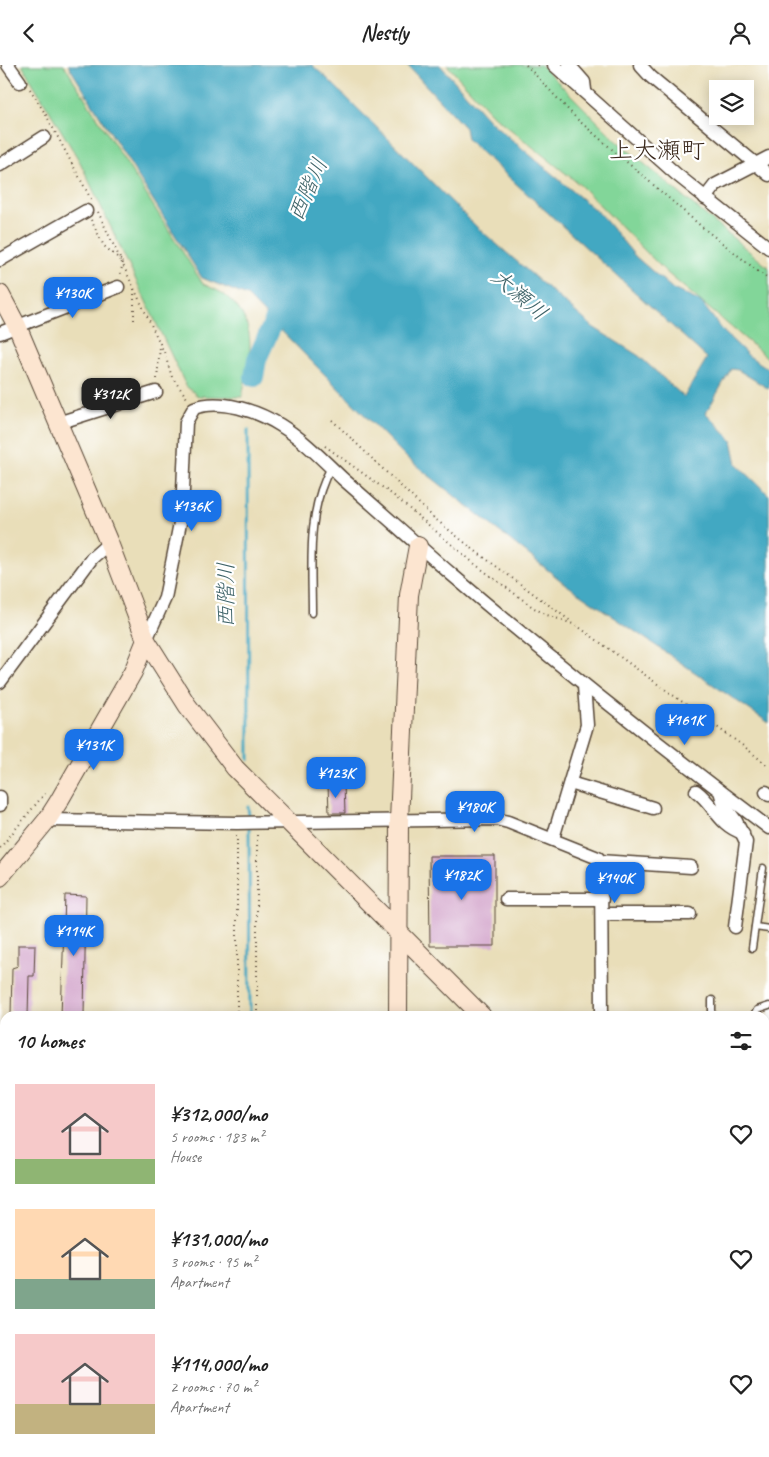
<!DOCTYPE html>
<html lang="en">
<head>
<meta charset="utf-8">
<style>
  body { margin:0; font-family:Caveat,"Klee One",sans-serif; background:#f2f2f2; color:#222; height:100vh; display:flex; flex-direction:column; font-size:19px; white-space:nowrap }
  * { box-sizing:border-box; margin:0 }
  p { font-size:16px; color:#767676 }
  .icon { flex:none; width:28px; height:28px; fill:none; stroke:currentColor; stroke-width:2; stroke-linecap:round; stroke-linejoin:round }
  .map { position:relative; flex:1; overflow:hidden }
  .details { position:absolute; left:0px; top:946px; width:770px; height:446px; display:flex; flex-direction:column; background:#fff; border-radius:15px 15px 0 0; box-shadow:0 2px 12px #0003 }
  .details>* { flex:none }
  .buttons { position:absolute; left:709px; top:15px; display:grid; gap:10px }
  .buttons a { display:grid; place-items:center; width:45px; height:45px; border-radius:0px; background:#fff; box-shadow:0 2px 12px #0003; font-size:25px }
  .price { position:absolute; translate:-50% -42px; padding:0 11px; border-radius:10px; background:#1a73e8; color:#fff; font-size:16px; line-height:32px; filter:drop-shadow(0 1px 2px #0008) }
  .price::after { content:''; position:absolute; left:50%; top:30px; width:15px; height:11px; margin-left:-8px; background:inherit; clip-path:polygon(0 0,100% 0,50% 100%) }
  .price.on { background:#222; color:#fff }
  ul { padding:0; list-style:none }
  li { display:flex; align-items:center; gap:15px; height:125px; padding:0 15px }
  li span { display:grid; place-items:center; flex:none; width:140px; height:100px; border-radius:0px; color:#555 }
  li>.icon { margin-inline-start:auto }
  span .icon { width:60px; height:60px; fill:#fffc; stroke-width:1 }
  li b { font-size:21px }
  h2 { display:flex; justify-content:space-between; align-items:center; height:60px; padding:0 15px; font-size:21px }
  header { display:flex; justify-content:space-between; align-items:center; height:65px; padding:0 15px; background:#fff; font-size:22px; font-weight:600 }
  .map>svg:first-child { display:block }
  .green { fill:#82d699; stroke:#5e805c }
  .water { fill:#42a8c2; stroke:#3e6970 }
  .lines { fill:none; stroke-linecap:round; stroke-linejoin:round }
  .stream { stroke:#42a8c2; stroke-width:3 }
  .river { stroke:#42a8c2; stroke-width:20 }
  .building { fill:#d6abcf }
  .lane-casing { stroke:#554535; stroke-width:9 }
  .street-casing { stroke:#554535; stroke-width:15 }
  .secondary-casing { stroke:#554535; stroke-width:20 }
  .path { stroke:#554535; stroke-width:2; stroke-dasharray:1 4; stroke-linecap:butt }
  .lane { stroke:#fff; stroke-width:6 }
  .street { stroke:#fff; stroke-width:12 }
  .secondary { stroke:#fce5d0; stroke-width:18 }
  .labels { text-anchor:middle; stroke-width:4.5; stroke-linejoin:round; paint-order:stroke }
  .water-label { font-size:22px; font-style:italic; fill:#3e6368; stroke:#fff }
  .quarter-label { font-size:24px; fill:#3b2a1e; stroke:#fff }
</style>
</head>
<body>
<header><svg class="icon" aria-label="back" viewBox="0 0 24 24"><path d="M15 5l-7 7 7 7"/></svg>Nestly<svg class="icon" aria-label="person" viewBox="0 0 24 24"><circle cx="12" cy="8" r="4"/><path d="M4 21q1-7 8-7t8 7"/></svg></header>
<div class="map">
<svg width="769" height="1392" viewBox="0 0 769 1392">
  <rect width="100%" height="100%" fill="#fff"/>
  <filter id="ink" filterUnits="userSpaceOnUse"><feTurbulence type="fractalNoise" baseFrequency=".02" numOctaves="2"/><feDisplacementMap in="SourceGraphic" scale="10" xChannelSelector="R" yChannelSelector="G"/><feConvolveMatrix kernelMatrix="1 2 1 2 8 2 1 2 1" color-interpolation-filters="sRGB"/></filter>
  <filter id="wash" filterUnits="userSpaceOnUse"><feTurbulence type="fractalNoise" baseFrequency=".0096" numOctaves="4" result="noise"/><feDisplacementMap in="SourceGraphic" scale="20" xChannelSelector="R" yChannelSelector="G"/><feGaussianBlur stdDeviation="1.12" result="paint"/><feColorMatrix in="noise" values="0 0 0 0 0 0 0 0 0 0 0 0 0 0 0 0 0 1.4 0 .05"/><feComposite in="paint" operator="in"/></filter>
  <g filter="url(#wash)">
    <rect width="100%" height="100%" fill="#e9deb9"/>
    <g class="green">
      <path d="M22,0H64L203,219C211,223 221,226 227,232C261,260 249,295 242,332L198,331L186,321L80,97Z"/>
      <path d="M447,0H541L617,76L769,203V294L666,207L579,119L494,51Z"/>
    </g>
    <path class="water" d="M68,0H312L329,15L478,163L593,262L639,291L684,332L707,293L467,74L465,63L407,0H440L491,57L601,150L636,192L673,224L701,237L724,267L749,291L769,304V324L738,305L731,304L706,348L732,375L737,399L769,430V658L564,518L408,394L247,231L202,213Z"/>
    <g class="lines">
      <g class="stream">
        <path d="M248,365L249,695"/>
        <path d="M248,742L249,751"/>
        <path d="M249,762L250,951"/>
        <path d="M251,1388V1392"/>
      </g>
      <path class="river" d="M254,312L257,294L284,234"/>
    </g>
    <g id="blocks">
      <g class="building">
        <path d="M328,719H344L345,748H329Z"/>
        <path d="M429,791H495V881H430Z"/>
        <path d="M65,830L86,831L84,951H61Z"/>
        <path d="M18,880H35L34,911H29L28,951H11L12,903L18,901Z"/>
      </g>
    </g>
  </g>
  <g filter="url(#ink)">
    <use href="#blocks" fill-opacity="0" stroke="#554535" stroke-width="1"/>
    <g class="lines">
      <g class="lane-casing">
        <g id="lane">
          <path d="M312,548C312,498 306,448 331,402"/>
          <path d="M755,862L769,864"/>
          <path d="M752,883L763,803"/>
          <path d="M712,935V951"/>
          <path d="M754,951L757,945L769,941"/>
        </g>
      </g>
      <g class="street-casing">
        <g id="street">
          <path d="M8,0L20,17"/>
          <path d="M554,0L676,109L769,183"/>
          <path d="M569,0L584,17L585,25"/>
          <path d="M640,0L651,12L769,110"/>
          <path d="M0,100L44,72"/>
          <path d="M705,133L715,120L769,92"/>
          <path d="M0,195L86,146"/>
          <path d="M0,268L118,222"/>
          <path d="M58,358L156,327"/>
          <path d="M146,575L165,533L182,448L186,357L194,343C220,333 257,346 280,360C304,375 323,395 343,414C379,445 414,477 451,509C554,597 660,681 769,763"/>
          <path d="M0,617L92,493L109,478"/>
          <path d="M570,718L653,743"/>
          <path d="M696,726C715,740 718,760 743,768"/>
          <path d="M720,726L724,740L736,756L746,777L735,862"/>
          <path d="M766,727L769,730"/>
          <path d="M0,732V740"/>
          <path d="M47,755L237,758L496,754L508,757L598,793L601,800L602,951"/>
          <path d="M553,773L587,660L584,621"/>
          <path d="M599,796L691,802"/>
          <path d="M506,834H602"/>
          <path d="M602,849H690"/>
          <path d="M765,1072H769"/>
          <path d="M0,1076H5"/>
          <path d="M148,1388V1392"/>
          <path d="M258,1388V1392"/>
          <path d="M347,1388L399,1389"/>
        </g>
      </g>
      <g class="secondary-casing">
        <g id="secondary">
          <path d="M0,229L17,261L109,478L146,575L187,640L235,703L482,951"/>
          <path d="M0,812L47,755L59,736L133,607L146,575"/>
          <path d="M398,951L399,756L409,530L418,481"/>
          <path d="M765,1232L769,1236"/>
          <path d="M399,1388V1392"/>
        </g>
      </g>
      <g class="path">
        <path d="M526,0L577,54L702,162L769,215"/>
        <path d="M538,0L542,3"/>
        <path d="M30,24L46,50L92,136"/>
        <path d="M98,147L164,287L172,312L187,333"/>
        <path d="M91,155L104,181L123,197L120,211"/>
        <path d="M134,224V256"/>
        <path d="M157,314L160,282"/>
        <path d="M332,355L434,453L474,485L572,557"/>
        <path d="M325,381L393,430L476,500L534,543L547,550L576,560L746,683L769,702"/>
        <path d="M257,770V951"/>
        <path d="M0,783L46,727"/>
        <path d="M237,951V769"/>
        <path d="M603,1388V1392"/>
      </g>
      <use href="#lane" class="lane"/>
      <use href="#street" class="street"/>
      <use href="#secondary" class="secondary"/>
    </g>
  </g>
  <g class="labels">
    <g class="water-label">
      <text transform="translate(307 124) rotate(-66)" y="8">西階川</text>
      <text transform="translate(520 229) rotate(41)" y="8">大瀬川</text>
      <text transform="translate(225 530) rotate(-90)" y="8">西階川</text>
    </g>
    <g class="quarter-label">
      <text x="657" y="93">上大瀬町</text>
    </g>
  </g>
</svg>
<div class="buttons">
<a><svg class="icon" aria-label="layers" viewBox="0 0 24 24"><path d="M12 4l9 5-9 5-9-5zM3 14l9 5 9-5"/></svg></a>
</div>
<b class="price" style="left:73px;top:254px">¥130K</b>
<b class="price on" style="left:111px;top:355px">¥312K</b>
<b class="price" style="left:192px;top:467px">¥136K</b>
<b class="price" style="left:685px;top:681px">¥161K</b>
<b class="price" style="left:94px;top:706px">¥131K</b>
<b class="price" style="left:336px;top:734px">¥123K</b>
<b class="price" style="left:475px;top:768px">¥180K</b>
<b class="price" style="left:462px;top:836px">¥182K</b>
<b class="price" style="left:615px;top:839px">¥140K</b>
<b class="price" style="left:74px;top:892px">¥114K</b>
<section class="details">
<h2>10 homes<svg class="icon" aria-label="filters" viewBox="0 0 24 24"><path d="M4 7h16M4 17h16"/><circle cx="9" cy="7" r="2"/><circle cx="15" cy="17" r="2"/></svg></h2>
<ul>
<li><span style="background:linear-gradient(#f6c9c9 75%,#8fb573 0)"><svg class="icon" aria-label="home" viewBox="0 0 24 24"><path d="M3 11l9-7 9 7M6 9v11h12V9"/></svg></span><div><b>¥312,000/mo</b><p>5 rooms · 183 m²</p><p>House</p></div><svg class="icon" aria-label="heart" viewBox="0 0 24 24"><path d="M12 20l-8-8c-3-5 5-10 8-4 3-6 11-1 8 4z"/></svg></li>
<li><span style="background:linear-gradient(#ffd9b3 70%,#7fa58c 0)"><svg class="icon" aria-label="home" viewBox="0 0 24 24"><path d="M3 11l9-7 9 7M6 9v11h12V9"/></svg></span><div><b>¥131,000/mo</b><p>3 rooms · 95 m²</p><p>Apartment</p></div><svg class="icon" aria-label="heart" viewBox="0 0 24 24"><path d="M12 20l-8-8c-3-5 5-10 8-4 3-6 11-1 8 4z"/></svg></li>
<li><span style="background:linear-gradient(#f6c9c9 70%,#c2b280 0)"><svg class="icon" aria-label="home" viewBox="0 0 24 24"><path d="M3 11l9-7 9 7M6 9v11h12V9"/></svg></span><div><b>¥114,000/mo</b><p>2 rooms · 70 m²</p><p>Apartment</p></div><svg class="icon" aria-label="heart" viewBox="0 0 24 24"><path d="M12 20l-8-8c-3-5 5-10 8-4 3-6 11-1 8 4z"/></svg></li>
</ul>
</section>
</div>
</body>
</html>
